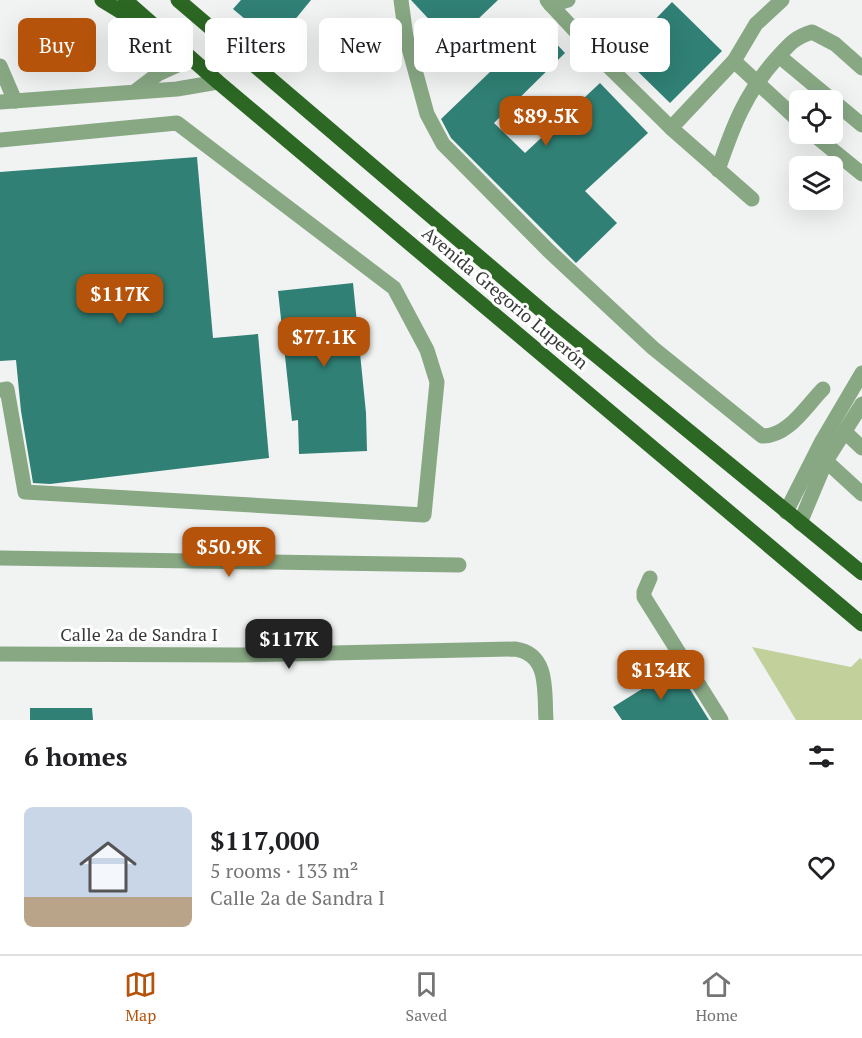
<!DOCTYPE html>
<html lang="en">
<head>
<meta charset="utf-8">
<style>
  body { margin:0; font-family:"PT Serif",serif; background:#f2f2f2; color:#202124; height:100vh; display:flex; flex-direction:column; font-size:22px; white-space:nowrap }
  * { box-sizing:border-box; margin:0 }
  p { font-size:20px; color:#757577 }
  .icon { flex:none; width:33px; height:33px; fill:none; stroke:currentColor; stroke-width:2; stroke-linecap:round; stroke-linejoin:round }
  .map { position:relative; height:720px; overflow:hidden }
  .drawer { display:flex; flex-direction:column; background:#fff; flex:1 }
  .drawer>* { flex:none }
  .guide { position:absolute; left:18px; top:18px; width:826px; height:54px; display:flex; gap:12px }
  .buttons { position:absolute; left:789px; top:90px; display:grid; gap:12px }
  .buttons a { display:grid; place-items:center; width:54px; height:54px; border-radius:9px; background:#fff; box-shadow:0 6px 24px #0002; font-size:30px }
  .price { position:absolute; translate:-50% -51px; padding:0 14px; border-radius:12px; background:#b45309; color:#fff; font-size:20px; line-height:39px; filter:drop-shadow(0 2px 3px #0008) }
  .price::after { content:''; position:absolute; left:50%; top:36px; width:18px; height:14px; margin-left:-9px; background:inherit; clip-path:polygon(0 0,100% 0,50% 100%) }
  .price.active { background:#222; color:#fff }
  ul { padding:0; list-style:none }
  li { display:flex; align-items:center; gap:18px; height:150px; padding:0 24px }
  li+li { border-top:2px solid #e0e0e0 }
  li span { display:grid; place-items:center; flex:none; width:168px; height:120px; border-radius:9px; color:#555 }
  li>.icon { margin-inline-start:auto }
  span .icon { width:72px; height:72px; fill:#fffc; stroke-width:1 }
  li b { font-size:26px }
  h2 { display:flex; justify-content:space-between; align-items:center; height:72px; padding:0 24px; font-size:26px }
  .chip { padding:0 21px; border-radius:9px; background:#fff; box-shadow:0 6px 24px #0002; font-size:21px; line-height:54px }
  .chip.active { background:#b45309; color:#fff }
  .tab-bar { display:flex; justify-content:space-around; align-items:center; height:84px; border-top:2px solid #e0e0e0; background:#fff; font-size:16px; color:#757577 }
  .tab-bar a { display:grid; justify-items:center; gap:3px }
  .tab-bar .active { color:#b45309 }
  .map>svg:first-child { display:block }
  .green { fill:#c2d09b }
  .building { fill:#308075 }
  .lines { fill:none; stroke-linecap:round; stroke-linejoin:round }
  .minor { stroke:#88a884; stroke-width:15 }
  .major { stroke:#2c6824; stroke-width:15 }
  .labels { text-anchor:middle; stroke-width:6; stroke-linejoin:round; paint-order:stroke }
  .street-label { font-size:18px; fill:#383939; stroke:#fff }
</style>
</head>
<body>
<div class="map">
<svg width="862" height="720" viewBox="0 0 862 720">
  <rect width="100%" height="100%" fill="#f0f3f2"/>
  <path class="green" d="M752,647L851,667L860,658L862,660V720H796Z"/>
  <g class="building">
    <path d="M241,0H311L275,44L233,9Z"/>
    <path d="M411,0H498L452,44Z"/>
    <path d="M672,2L722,51L670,103L621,55Z"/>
    <path d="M539,25L565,53L494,123L525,153L600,83L648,133L585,191L617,223L576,263L451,138L441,119Z"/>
    <path d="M197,157L213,338L258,334L269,458L50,484L33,483L21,411L16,360L0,361V172Z"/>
    <path d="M353,283L366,413L367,451L299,454L298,420L292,421L278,291Z"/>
    <path d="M649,666L662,687L681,675L709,720H622L613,707L642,689L634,676Z"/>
    <path d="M30,708H92L93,720H30Z"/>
  </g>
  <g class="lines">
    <g class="minor">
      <path d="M401,0L406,37L427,114L443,144L549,251L653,348L762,436C788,437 806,406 823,389"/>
      <path d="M547,0L551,5L568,0"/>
      <path d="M782,0L756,24L734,61L800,122"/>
      <path d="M551,5L606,64L671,128L752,199"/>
      <path d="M779,56L862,125"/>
      <path d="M0,66L15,101"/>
      <path d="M137,90L158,74L191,59"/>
      <path d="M0,102L177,89L218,82"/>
      <path d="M671,128L734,61"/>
      <path d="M813,134L862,174"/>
      <path d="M0,140L177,123L394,288L427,350L437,382L424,515L25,492L7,389L0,390"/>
      <path d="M718,170C733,126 745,94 776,59C789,45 793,38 812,32L835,44L862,68"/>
      <path d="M845,432L862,448"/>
      <path d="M826,461L862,494"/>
      <path d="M786,512L822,441L862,373"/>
      <path d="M800,523L826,461L862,404"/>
      <path d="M0,558L459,565"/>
      <path d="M650,578L644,592V597L721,720"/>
      <path d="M0,654L240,655L515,649C550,654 544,692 546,720"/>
    </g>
    <g class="major">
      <path d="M102,0L143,25"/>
      <path d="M125,0L218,82L862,624"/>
      <path d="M178,0L547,315L862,573"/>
    </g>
  </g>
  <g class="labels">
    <g class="street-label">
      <text transform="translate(505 298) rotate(40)" y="6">Avenida Gregorio Luperón</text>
      <text x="139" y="641">Calle 2a de Sandra I</text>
    </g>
  </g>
</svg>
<div class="buttons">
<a><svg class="icon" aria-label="locate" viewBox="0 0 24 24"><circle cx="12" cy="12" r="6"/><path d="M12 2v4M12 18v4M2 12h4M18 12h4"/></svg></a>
<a><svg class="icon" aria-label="layers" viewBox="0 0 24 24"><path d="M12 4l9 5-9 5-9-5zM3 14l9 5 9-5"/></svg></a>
</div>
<b class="price" style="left:546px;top:147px">$89.5K</b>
<b class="price" style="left:120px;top:325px">$117K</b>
<b class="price" style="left:324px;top:368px">$77.1K</b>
<b class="price" style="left:229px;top:578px">$50.9K</b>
<b class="price active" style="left:289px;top:670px">$117K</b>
<b class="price" style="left:661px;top:701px">$134K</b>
<div class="guide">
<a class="chip active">Buy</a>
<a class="chip">Rent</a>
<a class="chip">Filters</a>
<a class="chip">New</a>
<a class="chip">Apartment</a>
<a class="chip">House</a>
</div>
</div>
<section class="drawer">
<h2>6 homes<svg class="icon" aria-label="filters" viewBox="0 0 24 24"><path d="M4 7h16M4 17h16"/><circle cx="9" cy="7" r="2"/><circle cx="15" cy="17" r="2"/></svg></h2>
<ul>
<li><span style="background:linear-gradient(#c9d6e8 75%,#b9a48a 0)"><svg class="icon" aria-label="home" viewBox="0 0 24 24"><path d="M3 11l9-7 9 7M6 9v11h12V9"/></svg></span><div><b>$117,000</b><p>5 rooms · 133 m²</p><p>Calle 2a de Sandra I</p></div><svg class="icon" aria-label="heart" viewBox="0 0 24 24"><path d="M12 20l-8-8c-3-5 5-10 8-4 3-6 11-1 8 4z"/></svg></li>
</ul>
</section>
<nav class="tab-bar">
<a class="active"><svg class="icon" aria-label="map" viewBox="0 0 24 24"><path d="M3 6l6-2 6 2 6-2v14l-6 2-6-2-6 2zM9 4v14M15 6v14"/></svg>Map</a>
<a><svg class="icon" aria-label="saved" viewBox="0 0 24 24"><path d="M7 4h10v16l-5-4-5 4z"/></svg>Saved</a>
<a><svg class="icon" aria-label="home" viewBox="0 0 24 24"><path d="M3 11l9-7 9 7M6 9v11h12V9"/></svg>Home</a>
</nav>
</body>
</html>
